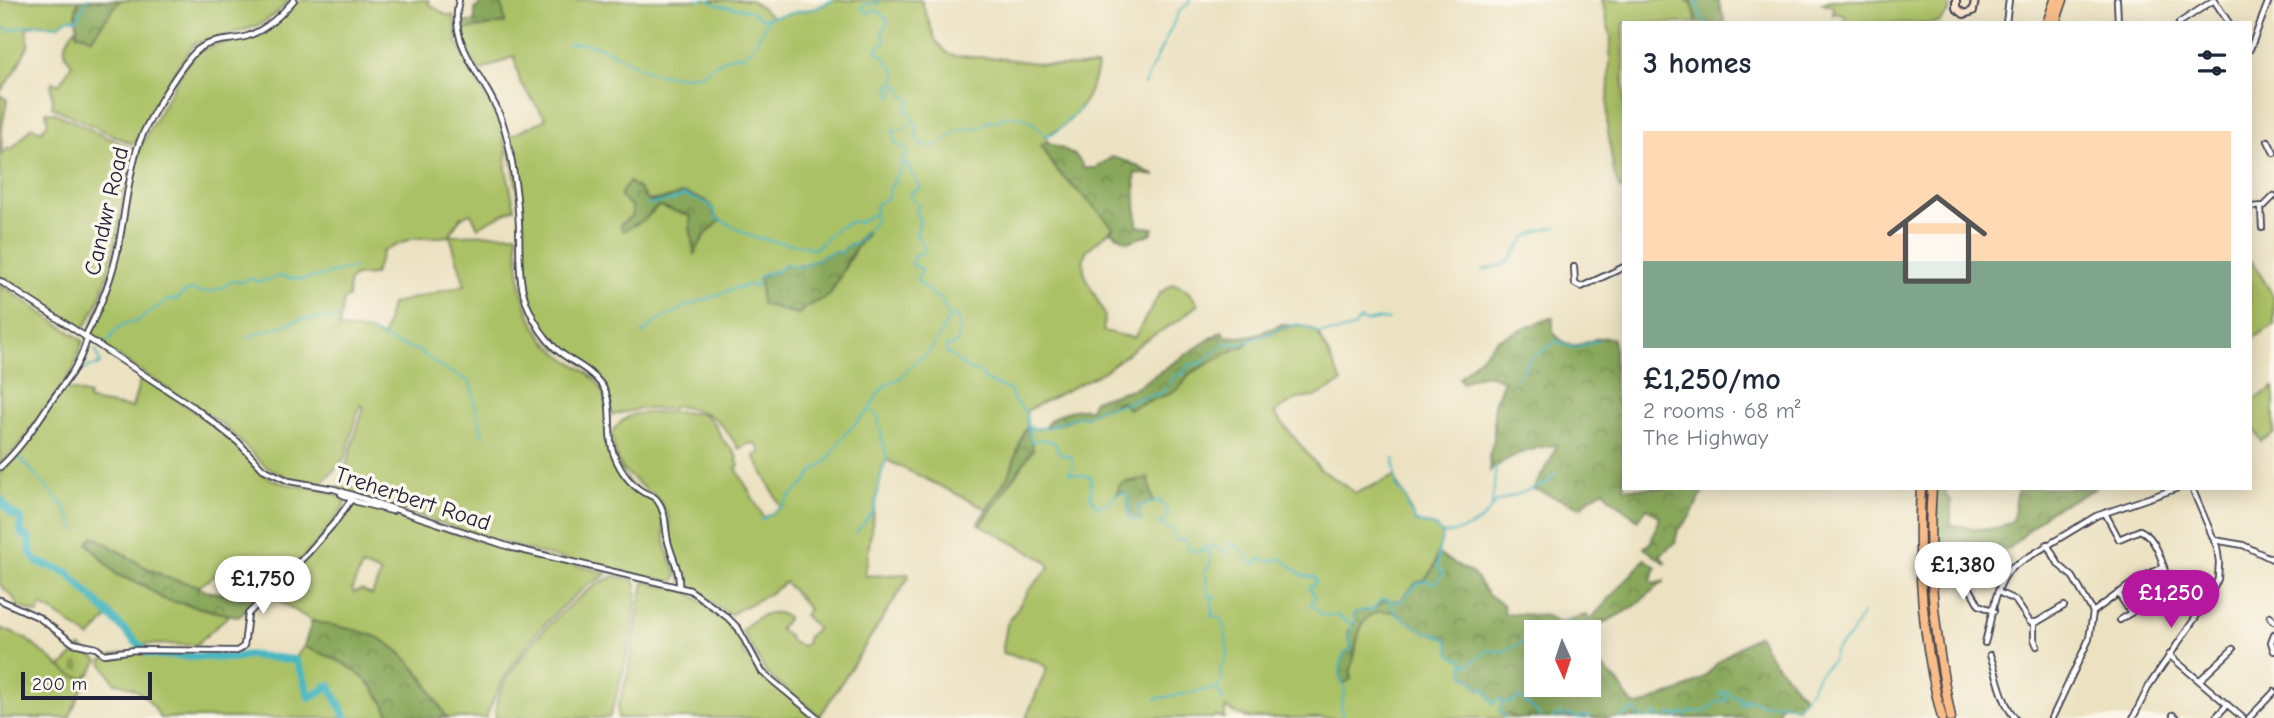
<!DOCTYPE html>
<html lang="en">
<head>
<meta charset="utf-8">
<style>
  body { margin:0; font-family:"Comic Neue",sans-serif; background:#f2f2f3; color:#1f2937; height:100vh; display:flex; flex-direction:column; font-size:26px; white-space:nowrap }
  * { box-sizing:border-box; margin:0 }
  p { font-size:23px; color:#747a83 }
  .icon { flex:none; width:38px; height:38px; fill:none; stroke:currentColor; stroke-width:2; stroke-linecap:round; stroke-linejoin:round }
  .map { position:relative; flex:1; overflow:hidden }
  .sheet { position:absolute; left:1622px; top:21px; width:630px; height:469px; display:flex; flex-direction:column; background:#fff; border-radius:0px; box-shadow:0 4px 18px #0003 }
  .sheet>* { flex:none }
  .needle { width:46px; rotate:177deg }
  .buttons { position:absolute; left:1524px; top:620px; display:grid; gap:14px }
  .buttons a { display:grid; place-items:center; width:77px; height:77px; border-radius:0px; background:#fff; box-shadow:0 4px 18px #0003; font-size:35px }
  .scale { position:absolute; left:21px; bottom:18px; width:131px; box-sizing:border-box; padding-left:7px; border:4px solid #22223b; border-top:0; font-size:19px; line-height:24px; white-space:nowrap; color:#22223b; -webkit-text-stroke:5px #fbf7ec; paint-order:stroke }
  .price { position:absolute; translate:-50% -60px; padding:0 16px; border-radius:24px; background:#fff; color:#222; font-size:23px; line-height:46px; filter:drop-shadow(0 2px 4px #0008) }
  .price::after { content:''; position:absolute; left:50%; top:42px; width:21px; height:16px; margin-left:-10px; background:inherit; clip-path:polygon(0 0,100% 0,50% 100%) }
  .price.current { background:#b5179e; color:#fff }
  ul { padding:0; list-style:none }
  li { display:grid; align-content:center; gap:14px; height:371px; padding:0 21px }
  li+li { border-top:2px solid #e0e1e3 }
  li span { display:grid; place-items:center; height:217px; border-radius:0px; color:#555 }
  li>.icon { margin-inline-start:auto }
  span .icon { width:126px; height:126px; fill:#fffc; stroke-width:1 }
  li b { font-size:30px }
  h2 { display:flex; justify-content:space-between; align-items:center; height:84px; padding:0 21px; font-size:30px }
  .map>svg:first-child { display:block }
  .green { fill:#abc165; stroke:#667250; stroke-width:2; fill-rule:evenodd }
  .forest { fill:url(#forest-crowns); stroke:#55644a; stroke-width:2 }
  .cemetery { fill:url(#cemetery-stones); stroke:#667250; stroke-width:2 }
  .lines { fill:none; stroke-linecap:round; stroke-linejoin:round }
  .stream { stroke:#48b7c1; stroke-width:2 }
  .river { stroke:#48b7c1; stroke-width:8 }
  .street-casing { stroke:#403f4f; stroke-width:8 }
  .secondary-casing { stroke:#403f4f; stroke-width:10 }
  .highway-casing { stroke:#403f4f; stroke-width:11 }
  .street { stroke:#fff; stroke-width:4.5 }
  .secondary { stroke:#fce5d0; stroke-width:6 }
  .highway { stroke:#f8bd89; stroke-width:8 }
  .labels { text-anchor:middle; stroke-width:7; stroke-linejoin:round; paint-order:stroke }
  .street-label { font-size:23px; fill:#22223b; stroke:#fbf7ec }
</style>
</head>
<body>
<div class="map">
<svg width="2274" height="718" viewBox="0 0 2274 718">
  <defs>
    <pattern id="forest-crowns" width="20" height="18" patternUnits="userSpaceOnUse" patternTransform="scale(1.75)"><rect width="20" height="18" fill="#88a75a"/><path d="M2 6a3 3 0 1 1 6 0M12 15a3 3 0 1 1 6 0" fill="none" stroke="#6f884c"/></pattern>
    <pattern id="cemetery-stones" width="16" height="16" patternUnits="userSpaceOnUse" patternTransform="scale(1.75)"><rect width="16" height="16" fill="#abc165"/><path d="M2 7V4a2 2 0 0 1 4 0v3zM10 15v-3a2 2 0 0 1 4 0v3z" fill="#8b9c54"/></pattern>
  </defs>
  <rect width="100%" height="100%" fill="#fbf7ec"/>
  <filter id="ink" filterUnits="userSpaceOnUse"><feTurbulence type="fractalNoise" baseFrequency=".0143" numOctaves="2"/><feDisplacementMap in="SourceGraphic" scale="14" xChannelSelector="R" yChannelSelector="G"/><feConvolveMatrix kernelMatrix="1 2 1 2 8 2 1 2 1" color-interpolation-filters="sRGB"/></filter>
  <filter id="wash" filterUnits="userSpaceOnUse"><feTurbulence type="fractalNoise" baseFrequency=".00686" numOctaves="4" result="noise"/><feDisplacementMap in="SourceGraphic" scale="28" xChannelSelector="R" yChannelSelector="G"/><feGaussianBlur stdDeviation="1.57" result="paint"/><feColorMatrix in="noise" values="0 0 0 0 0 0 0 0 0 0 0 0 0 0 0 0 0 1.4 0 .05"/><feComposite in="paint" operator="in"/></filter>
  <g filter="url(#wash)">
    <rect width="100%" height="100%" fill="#ece2c2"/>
    <g class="green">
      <path d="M0,0H79L76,6L77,19L68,18L58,26L36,24L30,27L26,26L29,44L14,73L0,92Z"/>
      <path d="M120,0H290C258,35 235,30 194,44L176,69L136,142L132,144L52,107C55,98 49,91 52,82L59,85L72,64C59,51 66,40 77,26L78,30L91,39Z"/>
      <path d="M296,0H429L428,3L446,15L454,16L457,42L500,121L507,152L506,169L515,208L478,227L471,213C458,216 456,225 450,235L517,234C518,277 521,322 557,352C571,364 587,368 599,385C613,404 602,426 610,447C617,463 624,481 639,492C645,496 651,497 656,504C665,516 663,530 666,545C669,555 673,565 677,575L675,580L669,581C557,563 446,527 339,488L364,407L360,405L345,457L339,465L321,483L292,479L266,467L223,425L90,338L89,333L111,279L140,147L183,69L200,50L218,44L240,42L270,26L283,16ZM450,236L465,285L391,304L383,339L370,331L339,328L343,301L348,298L349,282L354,276L374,275L383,251L411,239Z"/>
      <path d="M501,0H751L773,17L817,8L833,0H921L936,41L947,53L956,56L998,58L1058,66H1097C1092,96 1074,125 1045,136L1048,142L1042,145C1046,153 1050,162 1056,169C1065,180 1110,220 1113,228L1086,251C1076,273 1097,294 1104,314C1106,319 1104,325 1103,331L1134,338L1160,293L1173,284C1185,286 1191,294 1198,304L1181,319L1144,341L1105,371L1026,411L1027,427L1034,429L1049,427L1076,417H1086L1100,408H1107L1121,401L1165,396L1182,385L1189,374L1237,348C1245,347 1244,344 1250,340C1254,337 1261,337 1266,335C1285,329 1299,318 1318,333L1342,382L1315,397L1297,399L1274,413L1320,469L1356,493L1395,476C1396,487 1402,489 1406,499C1409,507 1411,514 1416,522L1432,525L1443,534L1434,567L1424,580L1416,583L1400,602L1381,600L1372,610L1358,611L1348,641L1352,645L1340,674L1349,671L1355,655L1356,638L1367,616L1375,611L1385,610L1396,612L1419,629L1447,639L1463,660L1464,676L1470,678L1480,690L1485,688L1488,695L1500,699L1509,714L1516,718H1247L1225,708V718L1215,716L1213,718H1026L1047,668L1037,661L1002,653L1007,624L1029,590L1050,567L1046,561L981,525L1033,449L1027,428L1010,473L987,509L887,460L883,467L874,510L865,576L908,574L909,577L820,716L767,674L742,631C754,617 773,606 788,618L779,629L789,637L791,642L803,646L807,642V638L817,628L804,615L809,609L785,582C769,597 748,603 730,615L682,582L670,543L669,518L656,496L647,491L623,470L616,455L611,433C617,425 623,419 632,415C641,412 695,411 704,415C716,421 717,433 724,441C730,447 734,451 738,459L736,460L739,465L736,468L764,518L781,507L754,456L761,452L755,443L748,444L739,449C720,419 711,410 674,406L672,409H639L612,415L610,399L604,386L590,369L574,356L558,348L542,330L527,298L520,206L508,137L546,119L520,82L514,56L480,71L466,51L458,31L505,23ZM639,189L647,201L689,195L705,200L711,205L716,218V223L704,236L695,253L690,225L691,216L658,206L644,220L622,223L633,215L632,206L624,200ZM865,232L829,296L806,307L799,314L778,310L769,275L823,258L824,255L840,254L848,245H854ZM1148,478L1153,501L1138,507L1139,513L1129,514L1127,493L1122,492L1124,482Z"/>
      <path d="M1602,0H1686L1692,3L1697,23H1624V187L1620,189L1614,173L1607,124L1611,37Z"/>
      <path d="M1831,0H1951L1949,12L1938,23H1845L1846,16L1836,13L1833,15V6L1823,3Z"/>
      <path d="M0,95L7,100L1,133L2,154L8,148L11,150L32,127L41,131L48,123L46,112L55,113L132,149C134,162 128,178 125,192C116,239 110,293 81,332L0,277Z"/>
      <path d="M2252,261L2274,297V325L2253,338L2250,334V262Z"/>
      <path d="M0,284L83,341L73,370L19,446L0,464Z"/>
      <path d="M141,377C172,396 202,415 230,438C242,448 250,464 263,474C286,491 320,482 344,499L345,503C331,531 297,565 273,585L234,563L198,587L168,578L145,567L94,536L88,544L117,575L144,586L163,599L229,615L196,645L138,644L109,616L90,638L55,613L41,606L38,614L17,606L14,598L0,585V472L18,456L64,388L89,395L88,400L90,401L132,408Z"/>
      <path d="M2274,387V433L2261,441L2251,424V402Z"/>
      <path d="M355,503L510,550L607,573C601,580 591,582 584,588C542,622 504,666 486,718H447L423,677L410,662L368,634L312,621L272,596L332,530L347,509ZM362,566L381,573L372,595L361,590L354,593L352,589Z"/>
      <path d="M616,576L634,580C644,597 618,697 609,718H496C487,679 580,584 616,576Z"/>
      <path d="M644,582L686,591L727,620L745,647L742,649L744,655H748L768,680L815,718H618V707L627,677Z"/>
      <path d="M0,628L25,638L68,673L84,679L83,687L69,718H0Z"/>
      <path d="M304,646C314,652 325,654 335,659C361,671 380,692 391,718H160C151,699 136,686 115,683L101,661C115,651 141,651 157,655L233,658L247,655L294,660Z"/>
    </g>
    <g class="forest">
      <path d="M79,0H120L91,39L86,35L77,34L76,11Z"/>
      <path d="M501,0L505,23L458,31V22H475V9L483,1L485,2Z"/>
      <path d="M1686,0H1718L1725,23H1697L1692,3Z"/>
      <path d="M1048,142C1062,151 1078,150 1083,168H1095L1112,157L1129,162L1156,176L1135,173L1137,226L1154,228L1151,234L1128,242L1110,231L1113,228C1110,220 1065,180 1056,169C1050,162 1046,153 1041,145Z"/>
      <path d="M629,182L639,189L648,201H659L683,193L705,200L714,210V215L721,220L704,236L694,255L690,225L691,216L658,206L644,220L623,231L620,225L633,215L632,206L621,198V193Z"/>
      <path d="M865,231L868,233L853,251L829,296L806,307L799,314L761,304L760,277L765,273L769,275V272L775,271L776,273L785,264L800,267L835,251L840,254L849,244L854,245Z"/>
      <path d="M1553,317V332C1577,361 1586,333 1612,338L1614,343L1615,399L1624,409V488H1705L1690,517L1678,530L1675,543L1660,555L1666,564L1644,548L1651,542L1660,517L1647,508L1638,520L1609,497L1604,490L1591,497L1581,507L1533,489L1551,460L1556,445C1530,448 1510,455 1490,471L1489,457L1494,439V404L1504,381C1487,371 1479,374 1462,383L1459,378L1498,339Z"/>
      <path d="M1282,324L1291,326L1251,339L1244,347L1237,348L1189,374L1182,385L1174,392L1128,409L1121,401L1107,408H1100L1086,417H1076L1063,423L1045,427C1053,413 1074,408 1090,409L1094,400L1135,388L1222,331L1225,336C1247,339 1263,333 1282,324Z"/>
      <path d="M1027,427L1033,449L981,525L978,523L1010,473L1023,433Z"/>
      <path d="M1148,478L1153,501L1139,507L1141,520L1130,519L1127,494L1122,492L1116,495L1120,484Z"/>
      <path d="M1937,488H1946V496L1951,501V524C1972,529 1996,534 2013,520L2018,488H2096L2048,512L2009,549L1966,546L1939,564L1936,561Z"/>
      <path d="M94,536L145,567L167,578L196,585L205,591L257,598L239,617L163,599L144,585L117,575L88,543Z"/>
      <path d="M1438,554L1473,574L1489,596L1503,604L1504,613L1547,616L1558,623L1586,615L1590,620L1645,559L1656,567L1651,581L1654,584L1665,581L1632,608L1592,629L1589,640V632H1536V684H1589V640C1594,662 1604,669 1618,683C1624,689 1625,699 1634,704C1645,708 1651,700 1659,698C1675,693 1694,686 1707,674C1712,670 1716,663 1722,659C1733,650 1746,643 1758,635L1771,658L1804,696L1797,707L1785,704L1779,706V718H1516L1509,714L1502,715L1499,710L1503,703L1501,699L1493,704L1485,688L1481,690L1470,678L1464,676L1463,660L1451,655L1447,639L1432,633H1427L1404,619L1402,616L1396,615V612C1360,607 1360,628 1354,657C1353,665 1349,670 1351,679L1343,684C1338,676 1341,660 1345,652L1351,650L1352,645L1348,641L1349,630L1355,622L1353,614L1358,611L1372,610C1389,598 1379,600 1400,601L1416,583L1424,580L1434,567Z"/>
      <path d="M312,621C330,625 348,628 366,633C406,645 427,684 447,718H391C380,692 361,671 335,659C325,654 314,652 304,646Z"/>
    </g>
    <path class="cemetery" d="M81,647L98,661L91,673L84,679L68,673L61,667Z"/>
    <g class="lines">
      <g class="stream">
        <path d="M697,0H703"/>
        <path d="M709,0C725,13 747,2 761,19L817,8L833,0"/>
        <path d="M881,0L876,4H864L863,10L869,13L876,10L888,20L882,32L885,41L876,50L886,58L888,65L895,69L896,80L889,85L891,95H894L896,85L902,87L904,97L909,98L911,101L905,110L911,114L914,124C906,125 902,131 893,131L895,143L907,150V156L901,160L903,164L911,166L910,171L921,188L909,194L919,206L915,212L920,221L916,233L925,250L924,253L913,256L911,265L921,268L922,272L917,278L918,281L933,295L940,298L950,317H957C961,326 961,334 957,343L946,347V352C958,359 966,373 981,372L985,380L1011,391L1012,399L1025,411L1031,442L1041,439L1054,442L1060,454L1072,457L1073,466L1069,473L1091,477V497L1098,508L1101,504H1108L1116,495L1127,493L1130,519L1141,520L1138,507L1160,500L1168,513V517L1159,524L1172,530L1175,540H1186L1189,549L1196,552C1205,546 1215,543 1224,552H1228L1230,543C1234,545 1240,547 1243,551C1249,557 1246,563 1257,564L1258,559L1272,561L1281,558L1303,576L1315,577L1316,583L1309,588L1315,596L1310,605L1316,608L1321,615H1335L1352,624L1355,622L1353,614L1358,611L1372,610L1381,600L1387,599L1390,601L1396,615L1402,616L1404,619L1427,633H1432L1447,639L1451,655L1463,660L1464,676L1470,678L1481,690L1485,688L1493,704L1500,699L1504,703L1499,710L1506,718"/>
        <path d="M1696,0L1700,15L1706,23"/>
        <path d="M0,27L10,30L36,24L58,26L68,18L77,19L87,0"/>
        <path d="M568,44C610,37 631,76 676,76C683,76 698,76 704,73C707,71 709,68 712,66C719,62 729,56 737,55L741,57L753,47L769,18"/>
        <path d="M1144,84L1180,10L1187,5L1190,0"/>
        <path d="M916,125L918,127V131L915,134L922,147L939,145L958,130L975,128L985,125L988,121L995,122C1015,109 1032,119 1045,136L1056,132L1082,107"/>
        <path d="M648,204L674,200L684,195L707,203L714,210L716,218C729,223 739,231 751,236C761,239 796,246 806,245L807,248L815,249L837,228L853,221L858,223L876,212L875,205L887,198C890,184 898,176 903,164"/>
        <path d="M1482,270L1503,265L1510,260L1526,237L1541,230L1556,227"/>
        <path d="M370,331L396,344L417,350L444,369L467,380L470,383L483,436"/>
        <path d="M642,334C654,324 658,318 672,314C681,311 684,304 694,304L699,300H704L738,287L742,288L747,284L752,287L757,286V278L765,273L769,275V272L775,271L776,273L785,264L800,267L835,251L840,254L849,244L854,245C864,237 870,228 876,219L873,215"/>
        <path d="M246,338L301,319L339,318"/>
        <path d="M100,345L111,338L114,331L126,323L136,322L166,301L178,299L181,294L192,290C204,296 222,290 232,281L244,282L249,278L259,282L283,276C302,285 335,271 356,267"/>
        <path d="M78,373L90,366H97L100,363L96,350"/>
        <path d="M1514,379L1520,374L1528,361L1557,341L1574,348L1599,340"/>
        <path d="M1027,427L1034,429L1049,427L1076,417H1086L1100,408L1124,405L1135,399L1162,393L1175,376L1184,374L1185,369L1191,364H1201C1208,356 1217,351 1225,343L1241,344L1285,327L1299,324L1318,333L1336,332L1353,328L1360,319L1366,322L1381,319L1389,320"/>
        <path d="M18,456L64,506C70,514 70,523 78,531"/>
        <path d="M1394,458L1396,486L1406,498L1408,508L1416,522L1432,525L1443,534"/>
        <path d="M1492,505L1496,466"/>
        <path d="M761,520L783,506L788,498L805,484L814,470L826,462L845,434L869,410L880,391L887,384L899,379L918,359L925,356L935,343L949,318"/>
        <path d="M856,533L874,510L883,467L887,459L877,415L871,411"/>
        <path d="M1200,551L1211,552L1210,564L1204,573L1207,578L1206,585L1210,592L1207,596L1215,597L1211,603L1214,611L1211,613L1212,617L1217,616L1223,620C1225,635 1233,657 1220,669L1222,681"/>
        <path d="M1391,601L1400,602L1417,584L1428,580L1435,584L1443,573L1438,567V554L1443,534C1459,532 1475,527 1486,515C1491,510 1491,506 1497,502L1547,483L1555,473"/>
        <path d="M1553,632L1566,622L1584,626L1590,621"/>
        <path d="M1464,663L1469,665L1488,650C1513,656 1518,639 1536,637"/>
        <path d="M1219,684L1217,691L1222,695V701"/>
        <path d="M1155,699L1217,688"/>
        <path d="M1505,703L1513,702L1520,697C1526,705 1536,709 1541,718"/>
        <path d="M1343,718L1341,706L1345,689L1340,674L1342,659L1345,652L1351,650L1352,645L1348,641L1352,624"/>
        <path d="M1552,718L1561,713L1562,716L1572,715L1578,718"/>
        <path d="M1580,718L1584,715L1590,718"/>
        <path d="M1621,718L1626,713L1636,710L1637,715L1643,718"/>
        <path d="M1648,718L1654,717L1656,713L1661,718"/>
        <path d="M1668,718L1670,713L1678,717L1682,713L1687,715L1689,711L1703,712L1721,700L1726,701L1727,698L1720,693L1729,692L1732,697H1741L1739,703L1745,704V699L1756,701L1759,704H1785L1797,707L1812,688L1817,676L1832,660L1835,650L1849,637L1863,613"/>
      </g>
      <path class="river" d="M0,499L10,512L21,519V533L29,539L31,553L37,562L67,572L147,653L157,655L233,658L247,655L295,660L303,676L309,697L321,692L326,686H330L346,718"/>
    </g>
  </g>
  <g filter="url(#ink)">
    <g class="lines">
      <g class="street-casing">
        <g id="street">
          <path d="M459,0C447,47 488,79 502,121C511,146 518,198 519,225C520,252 517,284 529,309C535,323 544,337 555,348C570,362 588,367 601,384C616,405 605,432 614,455C620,470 630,484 643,492C648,495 653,495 657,500C668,514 664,530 669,545C673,559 680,571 679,586"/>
          <path d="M2117,0L2118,23"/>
          <path d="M2214,0L2229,23"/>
          <path d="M2006,23L2009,0"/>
          <path d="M2179,23L2214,0"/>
          <path d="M2250,49L2269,0"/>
          <path d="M2268,141L2274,153"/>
          <path d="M2250,207L2264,206L2274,196"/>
          <path d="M2261,207L2262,228"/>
          <path d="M1574,267L1575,284L1581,287L1624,267"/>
          <path d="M0,281L195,408L238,442L263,469L289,481L334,489L513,548L690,590L727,617L738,628L762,672L818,718"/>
          <path d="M85,337C100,308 113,276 119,243C125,212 128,179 137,149C145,124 176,72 194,53C208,38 230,42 248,36C267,29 281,15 294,0"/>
          <path d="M0,467C20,449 33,428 48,406C65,381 79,368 87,339"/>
          <path d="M341,494L357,502L392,511"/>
          <path d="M2105,513L2119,539L2140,530C2156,537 2163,563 2167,579"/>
          <path d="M2214,540L2243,545L2274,560"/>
          <path d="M2047,544L2059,565L2073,577L2093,612"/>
          <path d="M1957,565L1979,605L1994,611"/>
          <path d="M1963,575L1969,567"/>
          <path d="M1998,592L2015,600L2030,622H2037L2064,606"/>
          <path d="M2118,593L2131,613"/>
          <path d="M0,600L38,617L73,643L96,648L104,654L135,650L237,651L244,646L248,614L307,554L336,521L351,500"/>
          <path d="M2270,616L2274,621"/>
          <path d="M2120,620L2141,606"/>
          <path d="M2034,622V639L2037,646"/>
          <path d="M2274,634L2271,642L2274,651"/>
          <path d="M1985,643C1992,618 1994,586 2012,567L2096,516L2178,488"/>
          <path d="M1990,655C1998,676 2001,701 2015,718"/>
          <path d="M2169,655L2243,718"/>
          <path d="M2200,680L2233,649"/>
          <path d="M2173,715L2177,718"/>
          <path d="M2052,718L2089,639L2093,612L2138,579L2164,567"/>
          <path d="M2133,718L2150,684L2209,598L2218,579L2219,562L2217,547L2192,488"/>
          <path d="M2215,718L2227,705"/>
          <path d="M2249,718L2274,692"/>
        </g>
      </g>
      <g class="secondary-casing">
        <path id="secondary" d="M1956,0V8L1964,14L1973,11L1975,0"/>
      </g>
      <g class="highway-casing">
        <g id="highway">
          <path d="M2047,23L2055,0"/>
          <path d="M2055,23L2063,0"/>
          <path d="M1921,488C1917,564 1923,644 1942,718"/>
          <path d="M1932,488C1926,566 1936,642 1951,718"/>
        </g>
      </g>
      <use href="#street" class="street"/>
      <use href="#secondary" class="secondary"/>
      <use href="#highway" class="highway"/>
    </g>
  </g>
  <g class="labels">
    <g class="street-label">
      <text transform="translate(106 211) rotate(-77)" y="8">Candwr Road</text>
      <text transform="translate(413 498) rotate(18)" y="8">Treherbert Road</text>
    </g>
  </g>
</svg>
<div class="buttons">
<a><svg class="needle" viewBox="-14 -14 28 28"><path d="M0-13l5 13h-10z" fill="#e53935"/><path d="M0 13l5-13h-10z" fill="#747a83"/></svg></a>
</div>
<div class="scale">200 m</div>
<b class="price" style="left:1963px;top:602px">£1,380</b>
<b class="price" style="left:263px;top:616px">£1,750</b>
<b class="price current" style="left:2171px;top:630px">£1,250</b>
<section class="sheet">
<h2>3 homes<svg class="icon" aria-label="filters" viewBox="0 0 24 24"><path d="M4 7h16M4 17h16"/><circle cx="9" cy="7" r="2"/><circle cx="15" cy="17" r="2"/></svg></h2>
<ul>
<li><span style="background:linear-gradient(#ffd9b3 60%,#7fa58c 0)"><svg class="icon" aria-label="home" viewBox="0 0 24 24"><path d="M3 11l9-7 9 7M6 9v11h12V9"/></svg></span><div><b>£1,250/mo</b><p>2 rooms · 68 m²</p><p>The Highway</p></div></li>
</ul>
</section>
</div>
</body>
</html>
